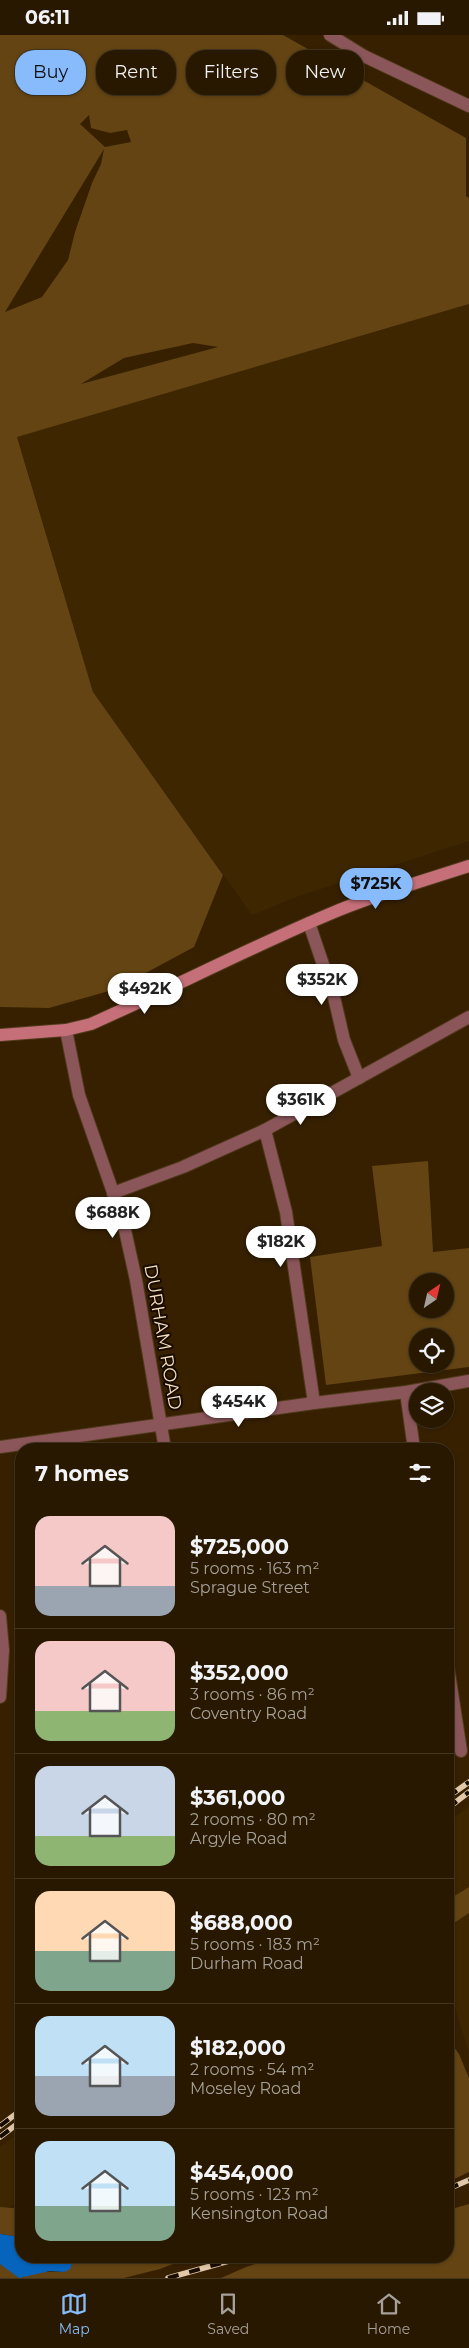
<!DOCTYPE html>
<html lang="en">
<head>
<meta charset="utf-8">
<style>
  body { margin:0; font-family:Montserrat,sans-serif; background:#30210a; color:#f1f3f6; height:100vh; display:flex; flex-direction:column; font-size:19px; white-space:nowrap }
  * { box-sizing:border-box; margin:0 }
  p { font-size:16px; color:#a5a099 }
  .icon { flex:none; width:28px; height:28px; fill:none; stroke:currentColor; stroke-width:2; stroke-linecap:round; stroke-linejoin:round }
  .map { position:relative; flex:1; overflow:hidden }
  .details { position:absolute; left:15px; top:1408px; width:439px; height:820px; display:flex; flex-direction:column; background:#281800; border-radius:20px; box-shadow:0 1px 4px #0004,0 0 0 1px #443722 }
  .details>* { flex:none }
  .top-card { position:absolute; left:15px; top:15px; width:440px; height:45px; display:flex; gap:10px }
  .needle { width:32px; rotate:34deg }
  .fabs { position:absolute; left:409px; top:1238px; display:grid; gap:10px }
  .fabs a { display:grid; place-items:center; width:45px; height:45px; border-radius:50%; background:#281800; box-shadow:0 1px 4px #0004,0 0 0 1px #443722; font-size:25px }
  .price { position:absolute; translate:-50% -42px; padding:0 11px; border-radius:18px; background:#fff; color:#222; font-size:16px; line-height:32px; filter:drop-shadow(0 1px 2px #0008) }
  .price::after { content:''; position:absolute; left:50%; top:30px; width:15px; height:11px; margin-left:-8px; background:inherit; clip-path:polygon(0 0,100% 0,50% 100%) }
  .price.current { background:#87bbfb; color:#111 }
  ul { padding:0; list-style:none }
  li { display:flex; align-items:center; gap:15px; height:125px; padding:0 20px }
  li+li { border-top:1px solid #443722 }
  li span { display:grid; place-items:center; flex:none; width:140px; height:100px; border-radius:15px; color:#555 }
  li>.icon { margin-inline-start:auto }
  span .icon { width:60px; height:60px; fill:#fffc; stroke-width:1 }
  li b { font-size:21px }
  h2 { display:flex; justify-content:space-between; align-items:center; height:60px; padding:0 20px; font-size:21px }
  .chip { padding:0 18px; border-radius:20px; background:#281800; box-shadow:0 1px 4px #0004,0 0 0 1px #443722; font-size:18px; line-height:45px }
  .chip.current { background:#87bbfb; color:#111 }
  .status { display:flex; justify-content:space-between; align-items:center; height:35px; padding:0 25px; background:#281800; direction:ltr }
  .status svg { height:14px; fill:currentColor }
  .dock { display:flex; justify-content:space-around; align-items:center; height:70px; border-top:1px solid #443722; background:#281800; font-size:14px; color:#a5a099 }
  .dock a { display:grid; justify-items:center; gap:2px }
  .dock .current { color:#87bbfb }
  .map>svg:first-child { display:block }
  .built { fill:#3e2600 }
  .green { fill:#644412; fill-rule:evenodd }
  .water { fill:#0664bd }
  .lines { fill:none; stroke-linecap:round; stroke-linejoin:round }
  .street-casing { stroke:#513b1b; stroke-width:14 }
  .secondary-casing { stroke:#513b1b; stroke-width:14 }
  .street { stroke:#8b565a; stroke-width:12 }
  .secondary { stroke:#c56f78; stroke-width:12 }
  .rail-casing { stroke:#e0c8a8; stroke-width:5.5 }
  .rail { stroke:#180b00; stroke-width:4; stroke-dasharray:11; stroke-linecap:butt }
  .labels { text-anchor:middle; stroke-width:4; stroke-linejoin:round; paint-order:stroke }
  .street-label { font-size:18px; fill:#f6debe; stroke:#180b00 }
</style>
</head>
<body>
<div class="status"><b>06:11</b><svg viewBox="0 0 49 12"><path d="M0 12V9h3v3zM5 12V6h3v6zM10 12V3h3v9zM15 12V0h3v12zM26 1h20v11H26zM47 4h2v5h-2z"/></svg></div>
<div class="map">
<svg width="469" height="2243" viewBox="0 0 469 2243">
  <rect width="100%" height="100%" fill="#362000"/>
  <g class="built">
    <path d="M469,269V806L299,861L252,880L93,657L17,401Z"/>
    <path d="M469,1771V2018L448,1950V1787Z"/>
    <path d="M21,2097V2165L0,2178V2112Z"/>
  </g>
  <g class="green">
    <path d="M0,0H283L466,103V161L469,163V269L17,402L93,657L223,840L194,912L116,954L49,973L0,972ZM89,80L91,93L110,98L127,95L131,107L105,112L80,89ZM104,114L101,129L92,148L75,197L68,225L42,262L5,277ZM193,308L218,312L81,349L124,323Z"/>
    <path d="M428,1126L433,1217L469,1213V1332L326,1350L310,1222L382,1211L372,1131ZM418,1246H445V1274H418ZM418,1301H445V1329H418Z"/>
    <path d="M469,1852V1878L448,1892V1865Z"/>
    <path d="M448,2004L459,2019L469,2043V2137L448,2147Z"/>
    <path d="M469,2169V2243H221L246,2232L279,2221H448V2175Z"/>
    <path d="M21,2170V2205L20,2202L0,2199V2172L13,2173Z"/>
    <path d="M75,2221H203L186,2224L160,2234L124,2243H0V2229C29,2243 32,2235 64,2237L73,2228Z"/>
  </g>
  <path class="water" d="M0,2199L20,2202L21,2221H75L70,2234L64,2237L50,2236L19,2243L0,2229Z"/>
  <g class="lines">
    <g class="street-casing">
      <g id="street">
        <path d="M330,0L364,21L469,71"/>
        <path d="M309,888L334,962L344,1005L359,1043"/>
        <path d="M66,995L79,1060L123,1186L136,1245L165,1414"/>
        <path d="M265,1095L286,1177L314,1368"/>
        <path d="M113,1158L183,1132L265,1095L469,982"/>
        <path d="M406,1357L414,1414"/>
        <path d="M0,1412L314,1368L406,1357L469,1346"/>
        <path d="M0,1581L3,1615L0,1662"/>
        <path d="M448,1632L461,1716"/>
      </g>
    </g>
    <g class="secondary-casing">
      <path id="secondary" d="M0,1000L66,995L91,989C172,953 251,912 332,878C377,859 423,846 469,831"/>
    </g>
    <use href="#street" class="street"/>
    <use href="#secondary" class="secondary"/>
    <g class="rail-casing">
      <g id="rail">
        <path d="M448,1762L469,1747"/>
        <path d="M448,1773L469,1757"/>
        <path d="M0,2091L21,2075"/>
        <path d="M0,2102L21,2086"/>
        <path d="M448,2154L469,2145"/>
        <path d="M168,2243L247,2221"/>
      </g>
    </g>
    <use href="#rail" class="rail"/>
  </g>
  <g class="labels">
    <g class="street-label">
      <text transform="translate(163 1302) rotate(80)" y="6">DURHAM ROAD</text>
    </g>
  </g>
</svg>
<div class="fabs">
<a><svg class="needle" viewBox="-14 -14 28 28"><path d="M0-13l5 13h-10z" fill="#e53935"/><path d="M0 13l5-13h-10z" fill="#a5a099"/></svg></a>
<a><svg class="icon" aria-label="locate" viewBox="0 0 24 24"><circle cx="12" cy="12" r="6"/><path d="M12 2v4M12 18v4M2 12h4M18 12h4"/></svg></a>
<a><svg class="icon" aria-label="layers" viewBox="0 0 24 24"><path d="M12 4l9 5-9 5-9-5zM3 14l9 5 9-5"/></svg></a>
</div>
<b class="price current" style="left:376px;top:875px">$725K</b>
<b class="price" style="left:322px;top:971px">$352K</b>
<b class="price" style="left:145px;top:980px">$492K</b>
<b class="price" style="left:301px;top:1091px">$361K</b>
<b class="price" style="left:113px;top:1204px">$688K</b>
<b class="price" style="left:281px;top:1233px">$182K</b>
<b class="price" style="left:239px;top:1393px">$454K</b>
<div class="top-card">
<a class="chip current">Buy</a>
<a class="chip">Rent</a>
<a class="chip">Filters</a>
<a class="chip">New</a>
</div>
<section class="details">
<h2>7 homes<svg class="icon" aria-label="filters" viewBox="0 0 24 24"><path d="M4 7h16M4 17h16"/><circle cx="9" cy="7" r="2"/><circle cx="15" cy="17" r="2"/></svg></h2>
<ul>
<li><span style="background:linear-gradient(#f6c9c9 70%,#9aa5b1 0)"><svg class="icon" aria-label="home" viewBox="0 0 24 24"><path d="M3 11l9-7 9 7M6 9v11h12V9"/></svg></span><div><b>$725,000</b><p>5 rooms · 163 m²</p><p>Sprague Street</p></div></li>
<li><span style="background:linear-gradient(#f6c9c9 70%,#8fb573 0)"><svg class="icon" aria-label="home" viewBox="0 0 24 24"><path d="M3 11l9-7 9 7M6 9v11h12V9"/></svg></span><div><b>$352,000</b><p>3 rooms · 86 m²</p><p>Coventry Road</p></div></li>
<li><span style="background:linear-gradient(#c9d6e8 70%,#8fb573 0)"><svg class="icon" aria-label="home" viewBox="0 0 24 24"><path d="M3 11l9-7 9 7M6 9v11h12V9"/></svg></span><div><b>$361,000</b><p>2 rooms · 80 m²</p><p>Argyle Road</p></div></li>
<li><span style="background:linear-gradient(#ffd9b3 60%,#7fa58c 0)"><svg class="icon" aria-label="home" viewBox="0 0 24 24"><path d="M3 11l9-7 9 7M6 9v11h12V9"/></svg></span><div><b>$688,000</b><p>5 rooms · 183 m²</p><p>Durham Road</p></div></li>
<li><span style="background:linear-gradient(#bfe0f5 60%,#9aa5b1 0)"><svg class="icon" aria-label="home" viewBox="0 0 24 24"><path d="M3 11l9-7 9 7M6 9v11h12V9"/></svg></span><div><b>$182,000</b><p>2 rooms · 54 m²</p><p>Moseley Road</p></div></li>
<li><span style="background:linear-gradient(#bfe0f5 65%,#7fa58c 0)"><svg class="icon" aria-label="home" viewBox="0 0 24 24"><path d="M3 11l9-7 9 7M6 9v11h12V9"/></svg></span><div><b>$454,000</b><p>5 rooms · 123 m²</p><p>Kensington Road</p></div></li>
</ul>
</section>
</div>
<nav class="dock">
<a class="current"><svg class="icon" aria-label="map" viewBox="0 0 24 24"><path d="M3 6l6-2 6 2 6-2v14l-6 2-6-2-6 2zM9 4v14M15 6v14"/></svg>Map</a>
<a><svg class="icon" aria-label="saved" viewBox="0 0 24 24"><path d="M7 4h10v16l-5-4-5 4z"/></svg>Saved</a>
<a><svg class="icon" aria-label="home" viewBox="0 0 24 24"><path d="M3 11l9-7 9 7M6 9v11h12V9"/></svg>Home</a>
</nav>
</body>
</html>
